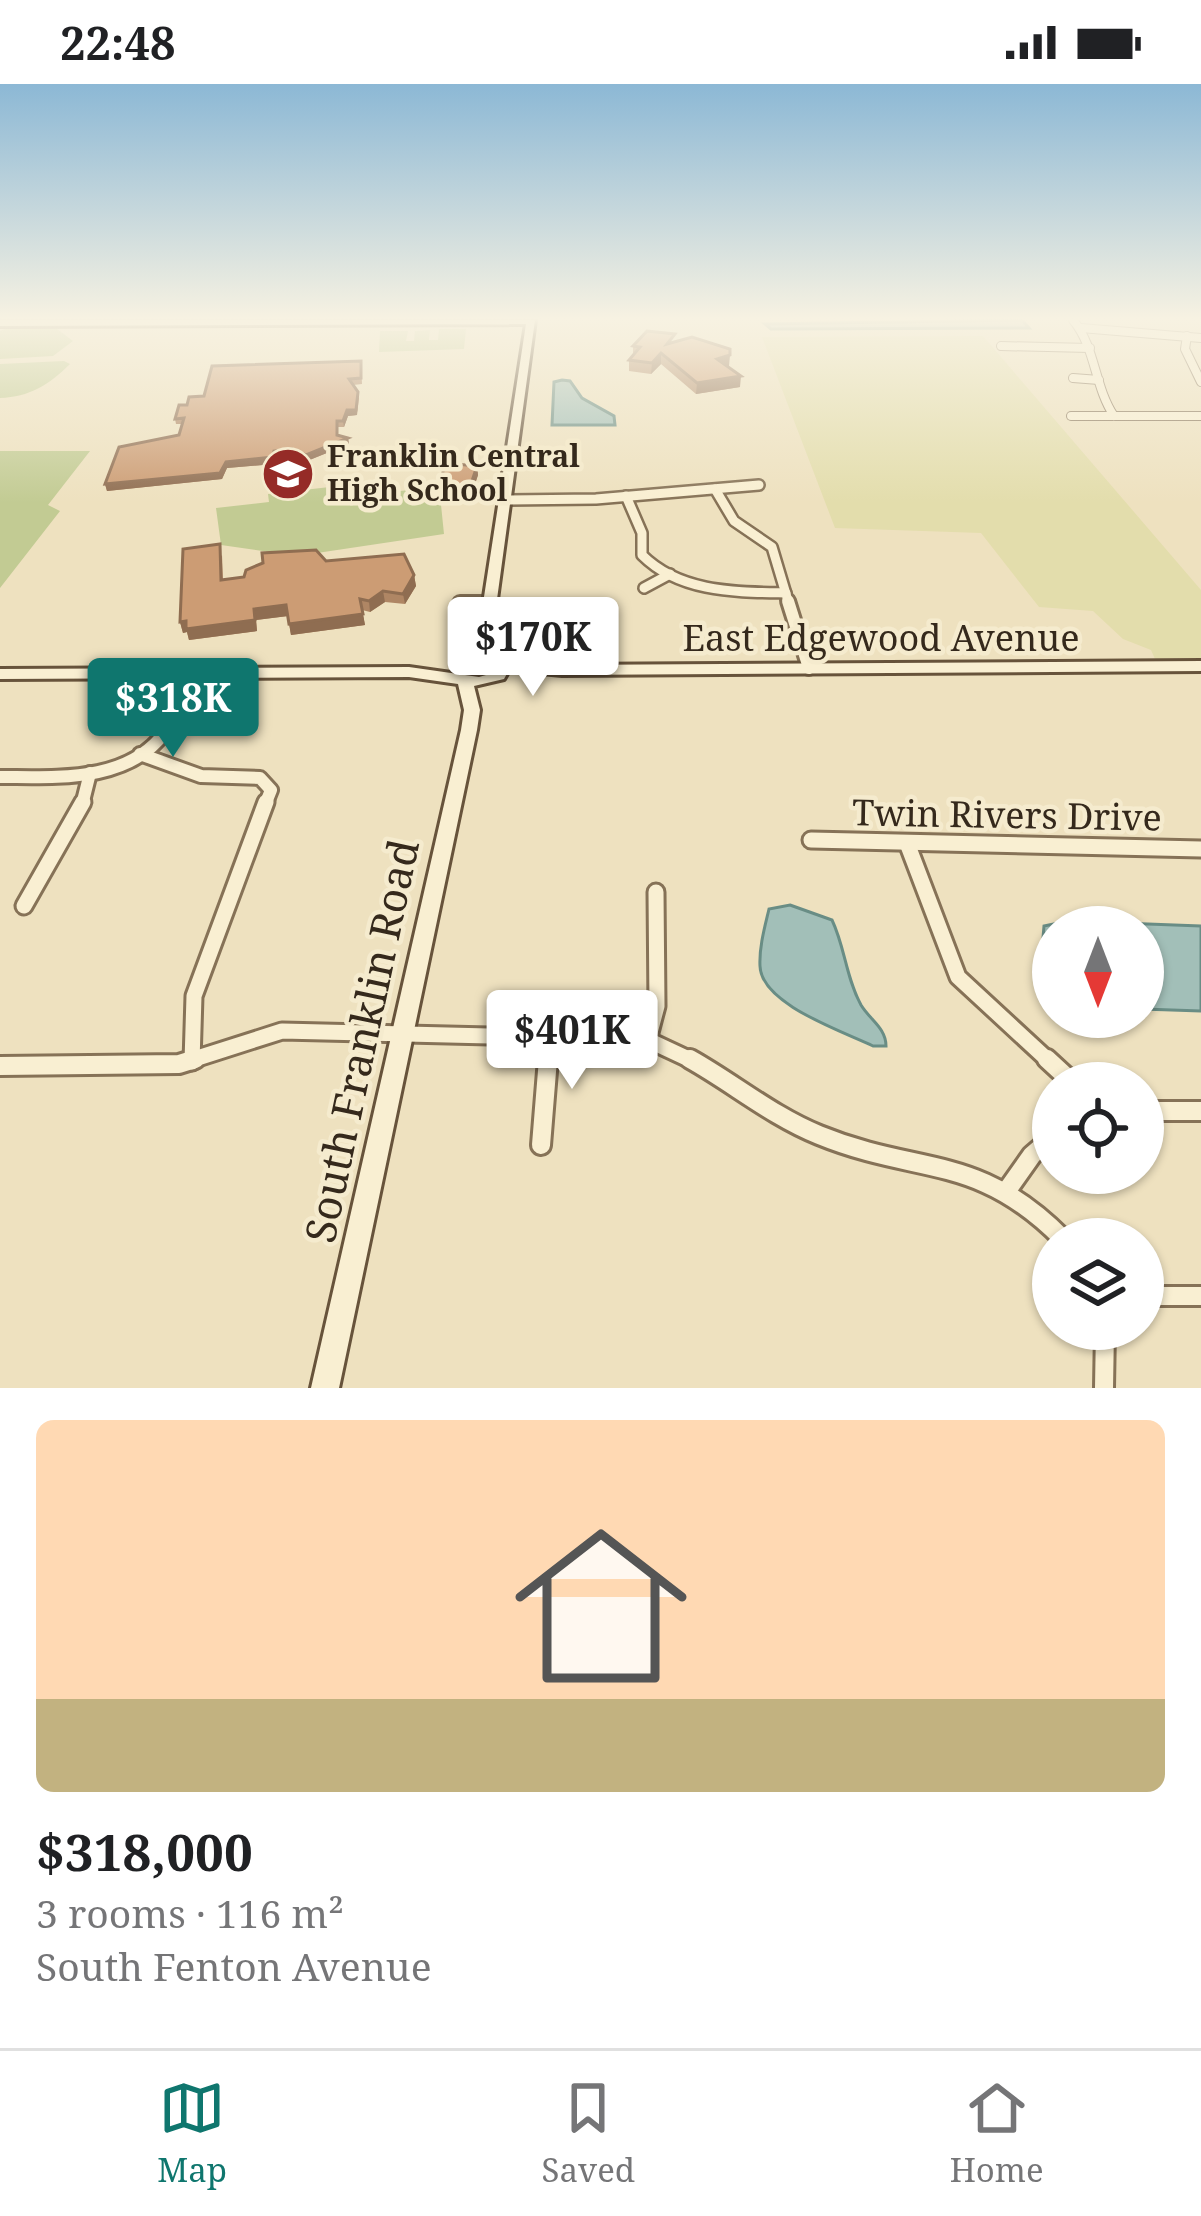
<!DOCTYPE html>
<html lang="en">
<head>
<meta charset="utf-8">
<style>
  body { margin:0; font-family:"Noto Serif",serif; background:#f2f2f2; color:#202124; height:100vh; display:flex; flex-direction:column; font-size:45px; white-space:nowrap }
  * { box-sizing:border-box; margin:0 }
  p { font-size:39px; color:#757577 }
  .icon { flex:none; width:66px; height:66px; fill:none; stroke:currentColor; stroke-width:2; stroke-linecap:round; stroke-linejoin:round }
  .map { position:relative; height:1304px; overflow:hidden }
  .details { display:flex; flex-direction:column; background:#fff; flex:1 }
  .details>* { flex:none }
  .needle { width:78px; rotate:180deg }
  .controls { position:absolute; left:1032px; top:822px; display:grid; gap:24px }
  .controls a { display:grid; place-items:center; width:132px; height:132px; border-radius:50%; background:#fff; box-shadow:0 3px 9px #0004; font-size:60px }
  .price { position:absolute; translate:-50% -102px; padding:0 27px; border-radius:12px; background:#fff; color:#222; font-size:39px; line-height:78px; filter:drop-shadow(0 3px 6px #0008) }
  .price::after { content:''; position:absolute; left:50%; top:72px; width:36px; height:27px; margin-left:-18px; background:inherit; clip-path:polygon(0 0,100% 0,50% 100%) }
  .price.current { background:#0f766e; color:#fff }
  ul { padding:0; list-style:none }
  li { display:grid; align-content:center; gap:24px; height:636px; padding:0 36px }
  li span { display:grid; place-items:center; height:372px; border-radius:18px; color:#555 }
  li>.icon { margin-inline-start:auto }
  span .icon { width:216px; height:216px; fill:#fffc; stroke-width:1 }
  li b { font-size:51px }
  .status { display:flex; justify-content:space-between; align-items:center; height:84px; padding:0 60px; background:#fff; direction:ltr }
  .status svg { height:33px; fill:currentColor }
  .menu { display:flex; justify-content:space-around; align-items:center; height:168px; border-top:3px solid #e0e0e0; background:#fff; font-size:33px; color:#757577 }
  .menu a { display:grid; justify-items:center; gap:6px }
  .menu .current { color:#0f766e }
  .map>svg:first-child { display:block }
  .farmland { fill:#e3ddac }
  .green { fill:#c2cb93 }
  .water { fill:#a2bfb8; stroke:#698d85; stroke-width:3 }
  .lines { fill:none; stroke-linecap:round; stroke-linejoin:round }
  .street-far4-casing { stroke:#867257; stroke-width:10 }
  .street-far3-casing { stroke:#867257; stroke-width:14 }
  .street-far2-casing { stroke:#867257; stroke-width:18 }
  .street-far1-casing { stroke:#867257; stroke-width:21 }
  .street-casing { stroke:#867257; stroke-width:24 }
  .secondary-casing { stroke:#67533b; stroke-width:6 }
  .street-far4 { stroke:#f9efd2; stroke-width:8 }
  .street-far3 { stroke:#f9efd2; stroke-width:9 }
  .street-far2 { stroke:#f9efd2; stroke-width:12 }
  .street-far1 { stroke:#f9efd2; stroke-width:15 }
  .street { stroke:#f9efd2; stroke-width:18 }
  .secondary { fill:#f9efd2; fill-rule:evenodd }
  .wall { fill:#af8664 }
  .shaded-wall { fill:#8f6d51 }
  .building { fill:#cc9c74; stroke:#8f6d51; stroke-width:3 }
  .labels { text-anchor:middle; stroke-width:9; stroke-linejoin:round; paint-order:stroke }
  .far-poi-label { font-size:30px; font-weight:bold; fill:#35291c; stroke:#f5ebce; text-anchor:start }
  .street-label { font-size:36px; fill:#35291c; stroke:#f5ebce }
  .near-street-label { font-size:42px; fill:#35291c; stroke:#f5ebce }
</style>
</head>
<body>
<div class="status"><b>22:48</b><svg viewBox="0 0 49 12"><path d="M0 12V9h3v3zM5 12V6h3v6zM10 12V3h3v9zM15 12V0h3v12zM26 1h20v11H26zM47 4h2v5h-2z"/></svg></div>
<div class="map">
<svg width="1201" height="1304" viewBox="0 0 1201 1304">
  <rect width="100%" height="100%" fill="#eee1bf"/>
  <path class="farmland" d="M983,252L1201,506V574L1155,575L1151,566L1123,555L1093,527L1039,523L981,449L835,444L762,253Z"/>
  <g class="green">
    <path d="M5,245H57L73,257L53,272L0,275V247Z"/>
    <path d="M439,245H466L464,265L379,268L380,247H408L406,257H414L415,247L430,246L429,256H438Z"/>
    <path d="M64,277L70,280C49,301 29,313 0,314V280Z"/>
    <path d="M0,367H90L48,421L60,427L0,504Z"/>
    <path d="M383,397L388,408L433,404L432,410L440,411L444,450L297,472L221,461L216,424L269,418L268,410Z"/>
  </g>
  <g class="water">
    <path d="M1022,236L1029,244L771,245L765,240Z"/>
    <path d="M562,296L570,297L582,314L614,332L615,341H552L554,298Z"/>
    <path d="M790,821L832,836C845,863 846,894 861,921C870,936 886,944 886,962H873C842,947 761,920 760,882C759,863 765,842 769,825Z"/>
    <path d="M1068,837L1201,842V927L1143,925V843H1053V863L1043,854L1044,842Z"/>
  </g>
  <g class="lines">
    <g class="street-far4-casing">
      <g id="street-far4">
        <path d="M1073,236C1096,264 1094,302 1114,332"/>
        <path d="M1081,244L1201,254"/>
        <path d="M1187,252L1185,265L1201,298"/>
        <path d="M1001,262L1090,264"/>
        <path d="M1073,294L1099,296"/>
        <path d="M1071,332H1201"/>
      </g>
    </g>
    <g class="street-far3-casing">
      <g id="street-far3">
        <path d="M715,405L734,437L772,463L789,520"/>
        <path d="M626,412L642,449V471C680,509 737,508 786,509"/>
        <path d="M505,416L596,415L759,401"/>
        <path d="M644,504L670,490"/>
        <path d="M460,519H490"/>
      </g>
    </g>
    <g class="street-far2-casing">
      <g id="street-far2">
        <path d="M788,517L809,584"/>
        <path d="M460,519H490"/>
        <path d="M140,670L201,692L260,694L271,706L265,721"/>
        <path d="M0,693C56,693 128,699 165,648C178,630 185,608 195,589"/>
        <path d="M82,721L90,689"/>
      </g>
    </g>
    <g class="street-far1-casing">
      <g id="street-far1">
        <path d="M811,756L1201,765"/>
        <path d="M907,759L958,893L1050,978"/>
        <path d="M24,822L83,718"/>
        <path d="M648,956L657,922L656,808"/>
        <path d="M185,978L282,947L648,956L695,978"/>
        <path d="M192,978L194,912L266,718"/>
        <path d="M548,978L550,950"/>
      </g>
    </g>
    <g class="street-casing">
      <g id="street">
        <path d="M690,975C733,999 772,1032 819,1051C919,1092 977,1068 1063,1155"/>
        <path d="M1047,975L1073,999"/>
        <path d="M0,982L179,980L195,975"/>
        <path d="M1143,1027H1201"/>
        <path d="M541,1061L548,975"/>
        <path d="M1008,1105L1032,1071L1053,1053"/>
        <path d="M1143,1212H1201"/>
        <path d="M1104,1304L1105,1245"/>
      </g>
    </g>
    <g class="secondary-casing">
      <g id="secondary">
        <path d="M0,236H535L492,552L475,577H465L462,574L478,552L526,240L0,242Z"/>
        <path d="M504,576L562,581L1201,577V587L562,591L509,586L504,595L474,602L480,626L477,646L339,1304H311L461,646L464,626L458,600L409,593L0,595V585L409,583L479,593L493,589L499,578Z"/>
      </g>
    </g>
    <use href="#street-far4" class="street-far4"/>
    <use href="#street-far3" class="street-far3"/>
    <use href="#street-far2" class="street-far2"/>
    <use href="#street-far1" class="street-far1"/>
    <use href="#street" class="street"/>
    <use href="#secondary" class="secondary"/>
  </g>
  <g class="wall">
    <path d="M675,258L730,265L728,283L740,303L696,310L661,280L651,290L629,287V276L633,271V262Z"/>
    <path d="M361,277L362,300L353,301L359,314L357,331L348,332L344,343H337V351L348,354L349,360L307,377L293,371L275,373L274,380L227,384L222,395L107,407L105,400L179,351L182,340H176L175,335L187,321L204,312Z"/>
    <path d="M477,382L478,391L470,415H440L439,406Z"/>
    <path d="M222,471L223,496L326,477L414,491L416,502L405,520L385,518L370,528L362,526L365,541L291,551L288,532L256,536L257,547L189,556L187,548L183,549L180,538Z"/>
  </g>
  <g class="shaded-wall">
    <path d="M661,269V280L651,290L652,279Z"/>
    <path d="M730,271L729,282L716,286L717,275Z"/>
    <path d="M741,292L740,303L696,310L697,299Z"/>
    <path d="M358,308L357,331L348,332L344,343L343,337L347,326Z"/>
    <path d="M348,354L349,360L307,377L306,371Z"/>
    <path d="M274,367V380L227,384L222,395L107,407L105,400L226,378Z"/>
    <path d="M477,382L478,391L470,415L469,406Z"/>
    <path d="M414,491L416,502L405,520L403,510Z"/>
    <path d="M383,507L385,518L370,528L369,517Z"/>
    <path d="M286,521L288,532L256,536L257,547L189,556L187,548L183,549L180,538Z"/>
    <path d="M363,530L365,541L291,551L289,540Z"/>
  </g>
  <g class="building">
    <path d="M647,247L675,250L667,260L692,253L730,265V271L717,275L741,292L697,299L661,269L652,279L629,276L640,263L633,262Z"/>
    <path d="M361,277V294L349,295L358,308L356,326H347L343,337H337V351L348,354L306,371L292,365L274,367L273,373L226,378L220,389L105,400L119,363L179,351L184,334L175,335L179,321H187L189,313L204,312L212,282Z"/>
    <path d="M445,379L477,382L469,406H439Z"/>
    <path d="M220,460L221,496L244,493L246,486L263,479L262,469L316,466L326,477L404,470L414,491L403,510L383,507L369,517L360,515L363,530L289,540L286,521L254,525L255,536L186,545V537L180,538L183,465Z"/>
  </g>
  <linearGradient id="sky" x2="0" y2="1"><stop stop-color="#8cb8d5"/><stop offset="0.56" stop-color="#f7f2e2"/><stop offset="1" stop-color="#f7f2e2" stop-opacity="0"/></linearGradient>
  <rect width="1201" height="419" fill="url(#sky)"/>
  <defs>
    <g id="school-disc" transform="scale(2.7)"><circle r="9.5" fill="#952b27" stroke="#f5ebce"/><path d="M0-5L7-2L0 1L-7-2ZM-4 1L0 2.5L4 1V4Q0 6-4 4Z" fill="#fff"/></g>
  </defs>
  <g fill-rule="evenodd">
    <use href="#school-disc" x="288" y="390"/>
  </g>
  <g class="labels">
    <g class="far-poi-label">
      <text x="327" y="383">Franklin Central<tspan x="327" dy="34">High School</tspan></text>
    </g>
    <g class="street-label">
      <text x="881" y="567">East Edgewood Avenue</text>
      <text transform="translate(1007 731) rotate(1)" y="13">Twin Rivers Drive</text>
    </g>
    <g class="near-street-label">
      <text transform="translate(362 957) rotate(-78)" y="15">South Franklin Road</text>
    </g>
  </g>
</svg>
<div class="controls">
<a><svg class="needle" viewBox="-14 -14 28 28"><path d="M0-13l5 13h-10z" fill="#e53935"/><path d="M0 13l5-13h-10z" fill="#757577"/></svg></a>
<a><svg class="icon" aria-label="locate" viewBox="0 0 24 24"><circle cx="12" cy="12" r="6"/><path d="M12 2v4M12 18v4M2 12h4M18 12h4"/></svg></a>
<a><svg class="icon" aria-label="layers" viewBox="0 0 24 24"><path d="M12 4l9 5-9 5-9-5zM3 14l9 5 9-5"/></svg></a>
</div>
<b class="price" style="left:533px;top:615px">$170K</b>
<b class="price current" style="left:173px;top:676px">$318K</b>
<b class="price" style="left:572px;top:1008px">$401K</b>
</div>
<section class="details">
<ul>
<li><span style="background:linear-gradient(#ffd9b3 75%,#c2b280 0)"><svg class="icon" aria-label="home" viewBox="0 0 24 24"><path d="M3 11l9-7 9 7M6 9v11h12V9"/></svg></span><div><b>$318,000</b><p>3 rooms · 116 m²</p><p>South Fenton Avenue</p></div></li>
</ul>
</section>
<nav class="menu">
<a class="current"><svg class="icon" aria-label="map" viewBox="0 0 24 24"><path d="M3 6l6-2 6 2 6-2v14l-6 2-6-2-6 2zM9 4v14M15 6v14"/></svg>Map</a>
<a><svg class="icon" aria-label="saved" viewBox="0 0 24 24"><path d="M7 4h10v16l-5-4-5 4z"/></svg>Saved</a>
<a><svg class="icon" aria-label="home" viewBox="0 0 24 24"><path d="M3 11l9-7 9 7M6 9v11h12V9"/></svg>Home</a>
</nav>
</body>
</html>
